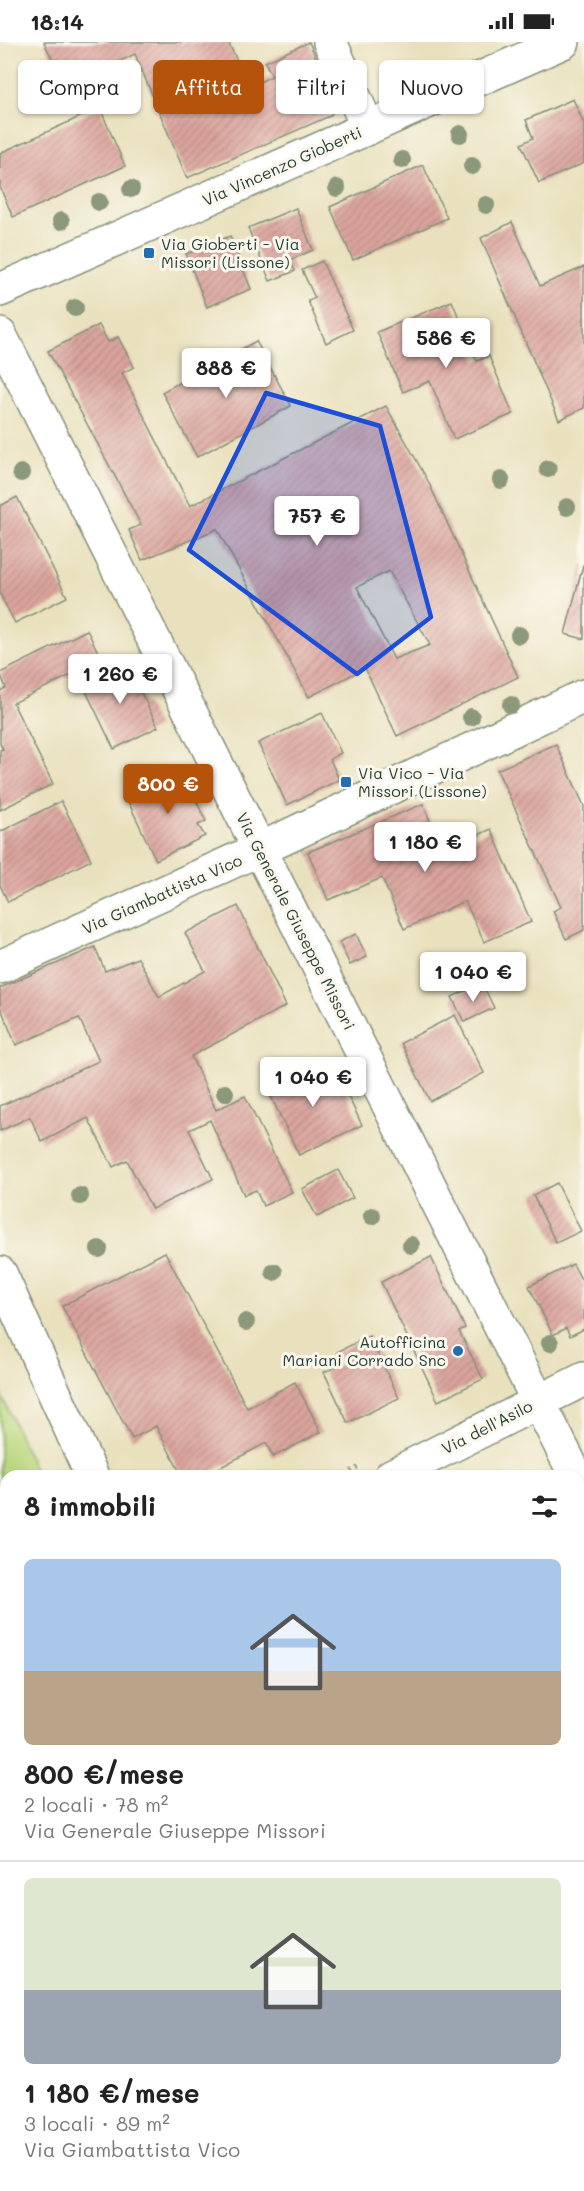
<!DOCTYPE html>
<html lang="it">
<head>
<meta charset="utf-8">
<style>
  body { margin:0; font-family:Mali,sans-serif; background:#f2f2f2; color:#222; height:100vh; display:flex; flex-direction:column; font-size:22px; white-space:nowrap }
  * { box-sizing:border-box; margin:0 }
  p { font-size:20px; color:#767676 }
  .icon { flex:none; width:33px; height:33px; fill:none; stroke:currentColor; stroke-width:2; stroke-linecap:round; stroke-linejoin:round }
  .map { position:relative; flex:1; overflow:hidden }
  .drawer { position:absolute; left:0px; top:1428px; width:585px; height:722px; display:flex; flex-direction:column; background:#fff; border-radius:18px 18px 0 0; box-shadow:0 2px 4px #0004 }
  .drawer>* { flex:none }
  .top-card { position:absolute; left:18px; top:18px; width:549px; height:54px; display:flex; gap:12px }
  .price { position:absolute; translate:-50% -51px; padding:0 14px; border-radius:6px; background:#fff; color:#222; font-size:20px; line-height:39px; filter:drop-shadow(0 2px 3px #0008) }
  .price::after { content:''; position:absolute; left:50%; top:36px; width:18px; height:14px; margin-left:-9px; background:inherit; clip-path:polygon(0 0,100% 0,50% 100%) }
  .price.current { background:#b45309; color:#fff }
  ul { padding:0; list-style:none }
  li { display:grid; align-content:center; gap:12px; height:318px; padding:0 24px }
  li+li { border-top:2px solid #e0e0e0 }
  li span { display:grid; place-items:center; height:186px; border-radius:9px; color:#555 }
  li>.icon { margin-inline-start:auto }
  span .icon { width:108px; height:108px; fill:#fffc; stroke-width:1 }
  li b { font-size:26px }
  h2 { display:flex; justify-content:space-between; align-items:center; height:72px; padding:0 24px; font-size:26px }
  .pill { padding:0 21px; border-radius:9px; background:#fff; box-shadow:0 2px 4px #0004; font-size:21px; line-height:54px }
  .pill.current { background:#b45309; color:#fff }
  .status { display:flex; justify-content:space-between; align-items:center; height:42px; padding:0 30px; background:#fff; direction:ltr }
  .status svg { height:16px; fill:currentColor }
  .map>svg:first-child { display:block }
  .park { fill:#b9d77d; stroke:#6c8a58; stroke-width:1.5 }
  .building { fill:url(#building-hatch); fill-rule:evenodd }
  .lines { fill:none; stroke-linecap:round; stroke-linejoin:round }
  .street-casing { stroke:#848f79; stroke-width:36 }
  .secondary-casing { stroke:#848f79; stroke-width:36 }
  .path { stroke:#848f79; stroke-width:4; stroke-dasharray:1.5 4.5; stroke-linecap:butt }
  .street { stroke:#fff; stroke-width:33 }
  .secondary { stroke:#fff; stroke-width:33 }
  .tree { fill:#8b987a }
  .marked { fill:#1d4ed8; fill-opacity:0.2; stroke:#1d4ed8; stroke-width:4.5; stroke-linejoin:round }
  .poi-dot { fill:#1f6fb2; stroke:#fbf7ec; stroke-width:2 }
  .labels { text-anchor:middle; stroke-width:6; stroke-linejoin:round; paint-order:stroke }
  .street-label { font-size:16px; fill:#1f3d34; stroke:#fbf7ec }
  .poi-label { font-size:16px; fill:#1f3d34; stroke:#fbf7ec; text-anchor:start }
</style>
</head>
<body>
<div class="status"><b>18:14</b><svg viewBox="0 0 49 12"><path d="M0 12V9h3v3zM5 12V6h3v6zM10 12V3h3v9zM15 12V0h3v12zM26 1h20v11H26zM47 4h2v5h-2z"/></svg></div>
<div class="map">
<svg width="584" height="2149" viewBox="0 0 584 2149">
  <defs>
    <pattern id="building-hatch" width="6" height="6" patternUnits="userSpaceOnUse" patternTransform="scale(1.5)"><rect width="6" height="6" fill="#dca49e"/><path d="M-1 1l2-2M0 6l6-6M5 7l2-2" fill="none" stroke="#b28782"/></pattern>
  </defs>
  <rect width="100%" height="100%" fill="#fbf7ec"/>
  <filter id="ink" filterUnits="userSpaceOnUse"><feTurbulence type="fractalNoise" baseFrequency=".0167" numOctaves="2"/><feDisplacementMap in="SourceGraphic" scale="12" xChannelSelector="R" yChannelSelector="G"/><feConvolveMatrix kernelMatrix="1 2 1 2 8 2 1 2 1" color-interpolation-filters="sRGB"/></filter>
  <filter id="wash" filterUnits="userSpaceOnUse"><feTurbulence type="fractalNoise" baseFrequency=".008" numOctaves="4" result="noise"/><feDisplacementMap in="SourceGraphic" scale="24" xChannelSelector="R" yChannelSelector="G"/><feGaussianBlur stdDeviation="1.35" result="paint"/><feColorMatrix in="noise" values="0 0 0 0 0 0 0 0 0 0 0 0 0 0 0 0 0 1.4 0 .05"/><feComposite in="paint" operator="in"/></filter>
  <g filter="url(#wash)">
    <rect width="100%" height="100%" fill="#e9e1be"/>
    <path class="park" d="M0,1349L37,1434H6V2144H340L343,2149H0Z"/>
    <g id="blocks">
      <g class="building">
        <path d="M44,0H228L250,45L272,34L265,20L309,0L334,57L335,67L330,74L187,136L135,12L66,45Z"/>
        <path d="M573,57L584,82V121L539,141L521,102L533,96L526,78Z"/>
        <path d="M100,66L125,124L13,175L0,145V111Z"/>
        <path d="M423,123L447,176L353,218L330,165Z"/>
        <path d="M296,166L313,208L290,218L295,229L270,239L248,186Z"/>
        <path d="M512,180L540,244L584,225V366L559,378L481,196Z"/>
        <path d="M230,194L251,247L207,265L186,212Z"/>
        <path d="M322,219L353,288L326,301L308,259L315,256L302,228Z"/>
        <path d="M452,259L477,319L489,314L513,372L454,397L430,339L403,350L377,290Z"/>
        <path d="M99,283L108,300L118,295L134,325L122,331L190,464L386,364L428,439L518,635L397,694L365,626L309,655L217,487L142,518L129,488L141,483L48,309ZM389,529L430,603L394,617L357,545Z"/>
        <path d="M256,299L291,364L197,415L162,350Z"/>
        <path d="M17,455L67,555L15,581L0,552V464Z"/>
        <path d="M583,523H584V597L565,592Z"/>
        <path d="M87,588L102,618L13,661L53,742L0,768V708L3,707L0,702V649L6,646L0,631Z"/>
        <path d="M126,620L158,685L114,707L82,641Z"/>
        <path d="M322,671L341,711L330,717L339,738L287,763L258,701Z"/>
        <path d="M556,702L584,764V888L566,897L553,869L561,865L497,728Z"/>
        <path d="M181,728L206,779L198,783L205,794L156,818L126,755Z"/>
        <path d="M61,759L91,818L8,860L0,843V790Z"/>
        <path d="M423,762L443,810L491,787L531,880L484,900L465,859L404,887L382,836L328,858L308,810Z"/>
        <path d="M238,864L286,964L191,1014L216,1068L245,1054L292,1150L263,1164L256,1148L244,1153L210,1078L189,1088L213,1137L152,1167L127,1118L113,1125L88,1076L42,1100L30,1075L0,1089V1064L99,1019L79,976L16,1003L0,964V946L95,905L105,929L138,916L159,955L205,929L185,891Z"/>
        <path d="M356,892L367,915L350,923L339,900Z"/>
        <path d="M482,941L494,966L464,980L452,955Z"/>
        <path d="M455,973L484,1031L430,1059L401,1001Z"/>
        <path d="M320,1019L331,1044L341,1040L362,1083L299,1113L266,1044Z"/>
        <path d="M338,1128L353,1156L317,1175L302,1147Z"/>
        <path d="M557,1141L581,1189L556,1201L533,1153Z"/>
        <path d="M165,1210L247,1366L295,1340L321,1390L273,1415L266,1401L204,1434H182L156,1384L132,1397L62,1264Z"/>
        <path d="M431,1215L465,1286L459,1289L483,1337L438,1359L381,1240Z"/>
        <path d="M573,1222L584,1243V1287L570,1294L566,1286L553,1293L529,1244Z"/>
        <path d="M369,1294L399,1356L348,1381L324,1330L342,1322L337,1310Z"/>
        <path d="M579,1730L584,1740V1906L579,1909Z"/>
        <path d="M579,2074L584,2083V2149H508L505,2144H579Z"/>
      </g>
    </g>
  </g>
  <g filter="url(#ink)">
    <use href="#blocks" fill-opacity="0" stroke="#848f79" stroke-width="1.5"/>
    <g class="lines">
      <g class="street-casing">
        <g id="street">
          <path d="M330,0L368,86"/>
          <path d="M0,248L563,0"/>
          <path d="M0,293L576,1434"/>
          <path d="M0,925L284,796L584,654"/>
          <path d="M391,1434L584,1337"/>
        </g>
      </g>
      <g class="secondary-casing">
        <g id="secondary">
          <path d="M0,1231L92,1434"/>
          <path d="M402,2144L404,2149"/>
        </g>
      </g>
      <g class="path">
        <path d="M340,1434L359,1425"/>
        <path d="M356,2144L359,2149"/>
      </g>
      <use href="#street" class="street"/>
      <use href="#secondary" class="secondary"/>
    </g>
    <g class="tree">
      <circle cx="460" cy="92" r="9"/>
      <circle cx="402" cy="118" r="9"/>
      <circle cx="472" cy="124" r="9"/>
      <circle cx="337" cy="146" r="9"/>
      <circle cx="131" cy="147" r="9"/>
      <circle cx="99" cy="160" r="9"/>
      <circle cx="486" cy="163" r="9"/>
      <circle cx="61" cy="179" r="9"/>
      <circle cx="75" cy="266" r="9"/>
      <circle cx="548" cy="427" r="9"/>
      <circle cx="21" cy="431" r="9"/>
      <circle cx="501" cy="438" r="9"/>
      <circle cx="567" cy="465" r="9"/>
      <circle cx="519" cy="593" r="9"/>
      <circle cx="511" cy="663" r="9"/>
      <circle cx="471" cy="675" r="9"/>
      <circle cx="225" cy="1051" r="9"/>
      <circle cx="80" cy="1154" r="9"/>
      <circle cx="372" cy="1174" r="9"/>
      <circle cx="411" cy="1203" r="9"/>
      <circle cx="99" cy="1207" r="9"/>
      <circle cx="274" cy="1230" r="9"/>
      <circle cx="246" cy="1280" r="9"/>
      <circle cx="550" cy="1301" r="9"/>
    </g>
  </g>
  <path class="marked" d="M266,351L380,384L431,575L357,632L189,508Z"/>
  <g class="poi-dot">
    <rect x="143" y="205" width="12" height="12" rx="3"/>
    <rect x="340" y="734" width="12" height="12" rx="3"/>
    <circle cx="458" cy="1309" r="6"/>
  </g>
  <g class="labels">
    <g class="street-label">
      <text transform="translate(282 124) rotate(-24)" y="6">Via Vincenzo Gioberti</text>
      <text transform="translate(162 852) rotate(-24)" y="6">Via Giambattista Vico</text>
      <text transform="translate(296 879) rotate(63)" y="6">Via Generale Giuseppe Missori</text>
      <text transform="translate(487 1385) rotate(-27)" y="6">Via dell'Asilo</text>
    </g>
    <g class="poi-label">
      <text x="161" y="208">Via Gioberti - Via<tspan x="161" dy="18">Missori (Lissone)</tspan></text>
      <text x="358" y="737">Via Vico - Via<tspan x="358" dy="18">Missori (Lissone)</tspan></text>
      <text x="446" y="1306" text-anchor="end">Autofficina<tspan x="446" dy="18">Mariani Corrado Snc</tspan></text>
    </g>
  </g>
</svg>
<b class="price" style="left:446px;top:327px">586 €</b>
<b class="price" style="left:226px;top:357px">888 €</b>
<b class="price" style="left:317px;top:505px">757 €</b>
<b class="price" style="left:120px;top:663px">1 260 €</b>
<b class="price current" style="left:168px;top:773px">800 €</b>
<b class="price" style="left:425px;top:831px">1 180 €</b>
<b class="price" style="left:473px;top:961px">1 040 €</b>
<b class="price" style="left:313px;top:1066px">1 040 €</b>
<div class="top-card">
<a class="pill">Compra</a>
<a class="pill current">Affitta</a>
<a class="pill">Filtri</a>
<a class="pill">Nuovo</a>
</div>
<section class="drawer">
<h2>8 immobili<svg class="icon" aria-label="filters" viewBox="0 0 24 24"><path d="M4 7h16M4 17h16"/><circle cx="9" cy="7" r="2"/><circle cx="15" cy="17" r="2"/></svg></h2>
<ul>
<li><span style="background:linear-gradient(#a9c7e8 60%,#b9a48a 0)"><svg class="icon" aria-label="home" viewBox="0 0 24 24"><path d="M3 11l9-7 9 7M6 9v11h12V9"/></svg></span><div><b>800 €/mese</b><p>2 locali · 78 m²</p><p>Via Generale Giuseppe Missori</p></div></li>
<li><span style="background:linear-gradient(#dfe7d0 60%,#9aa5b1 0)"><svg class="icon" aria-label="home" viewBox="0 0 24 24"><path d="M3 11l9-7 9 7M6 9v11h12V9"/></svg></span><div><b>1 180 €/mese</b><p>3 locali · 89 m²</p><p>Via Giambattista Vico</p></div></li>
</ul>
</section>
</div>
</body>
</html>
